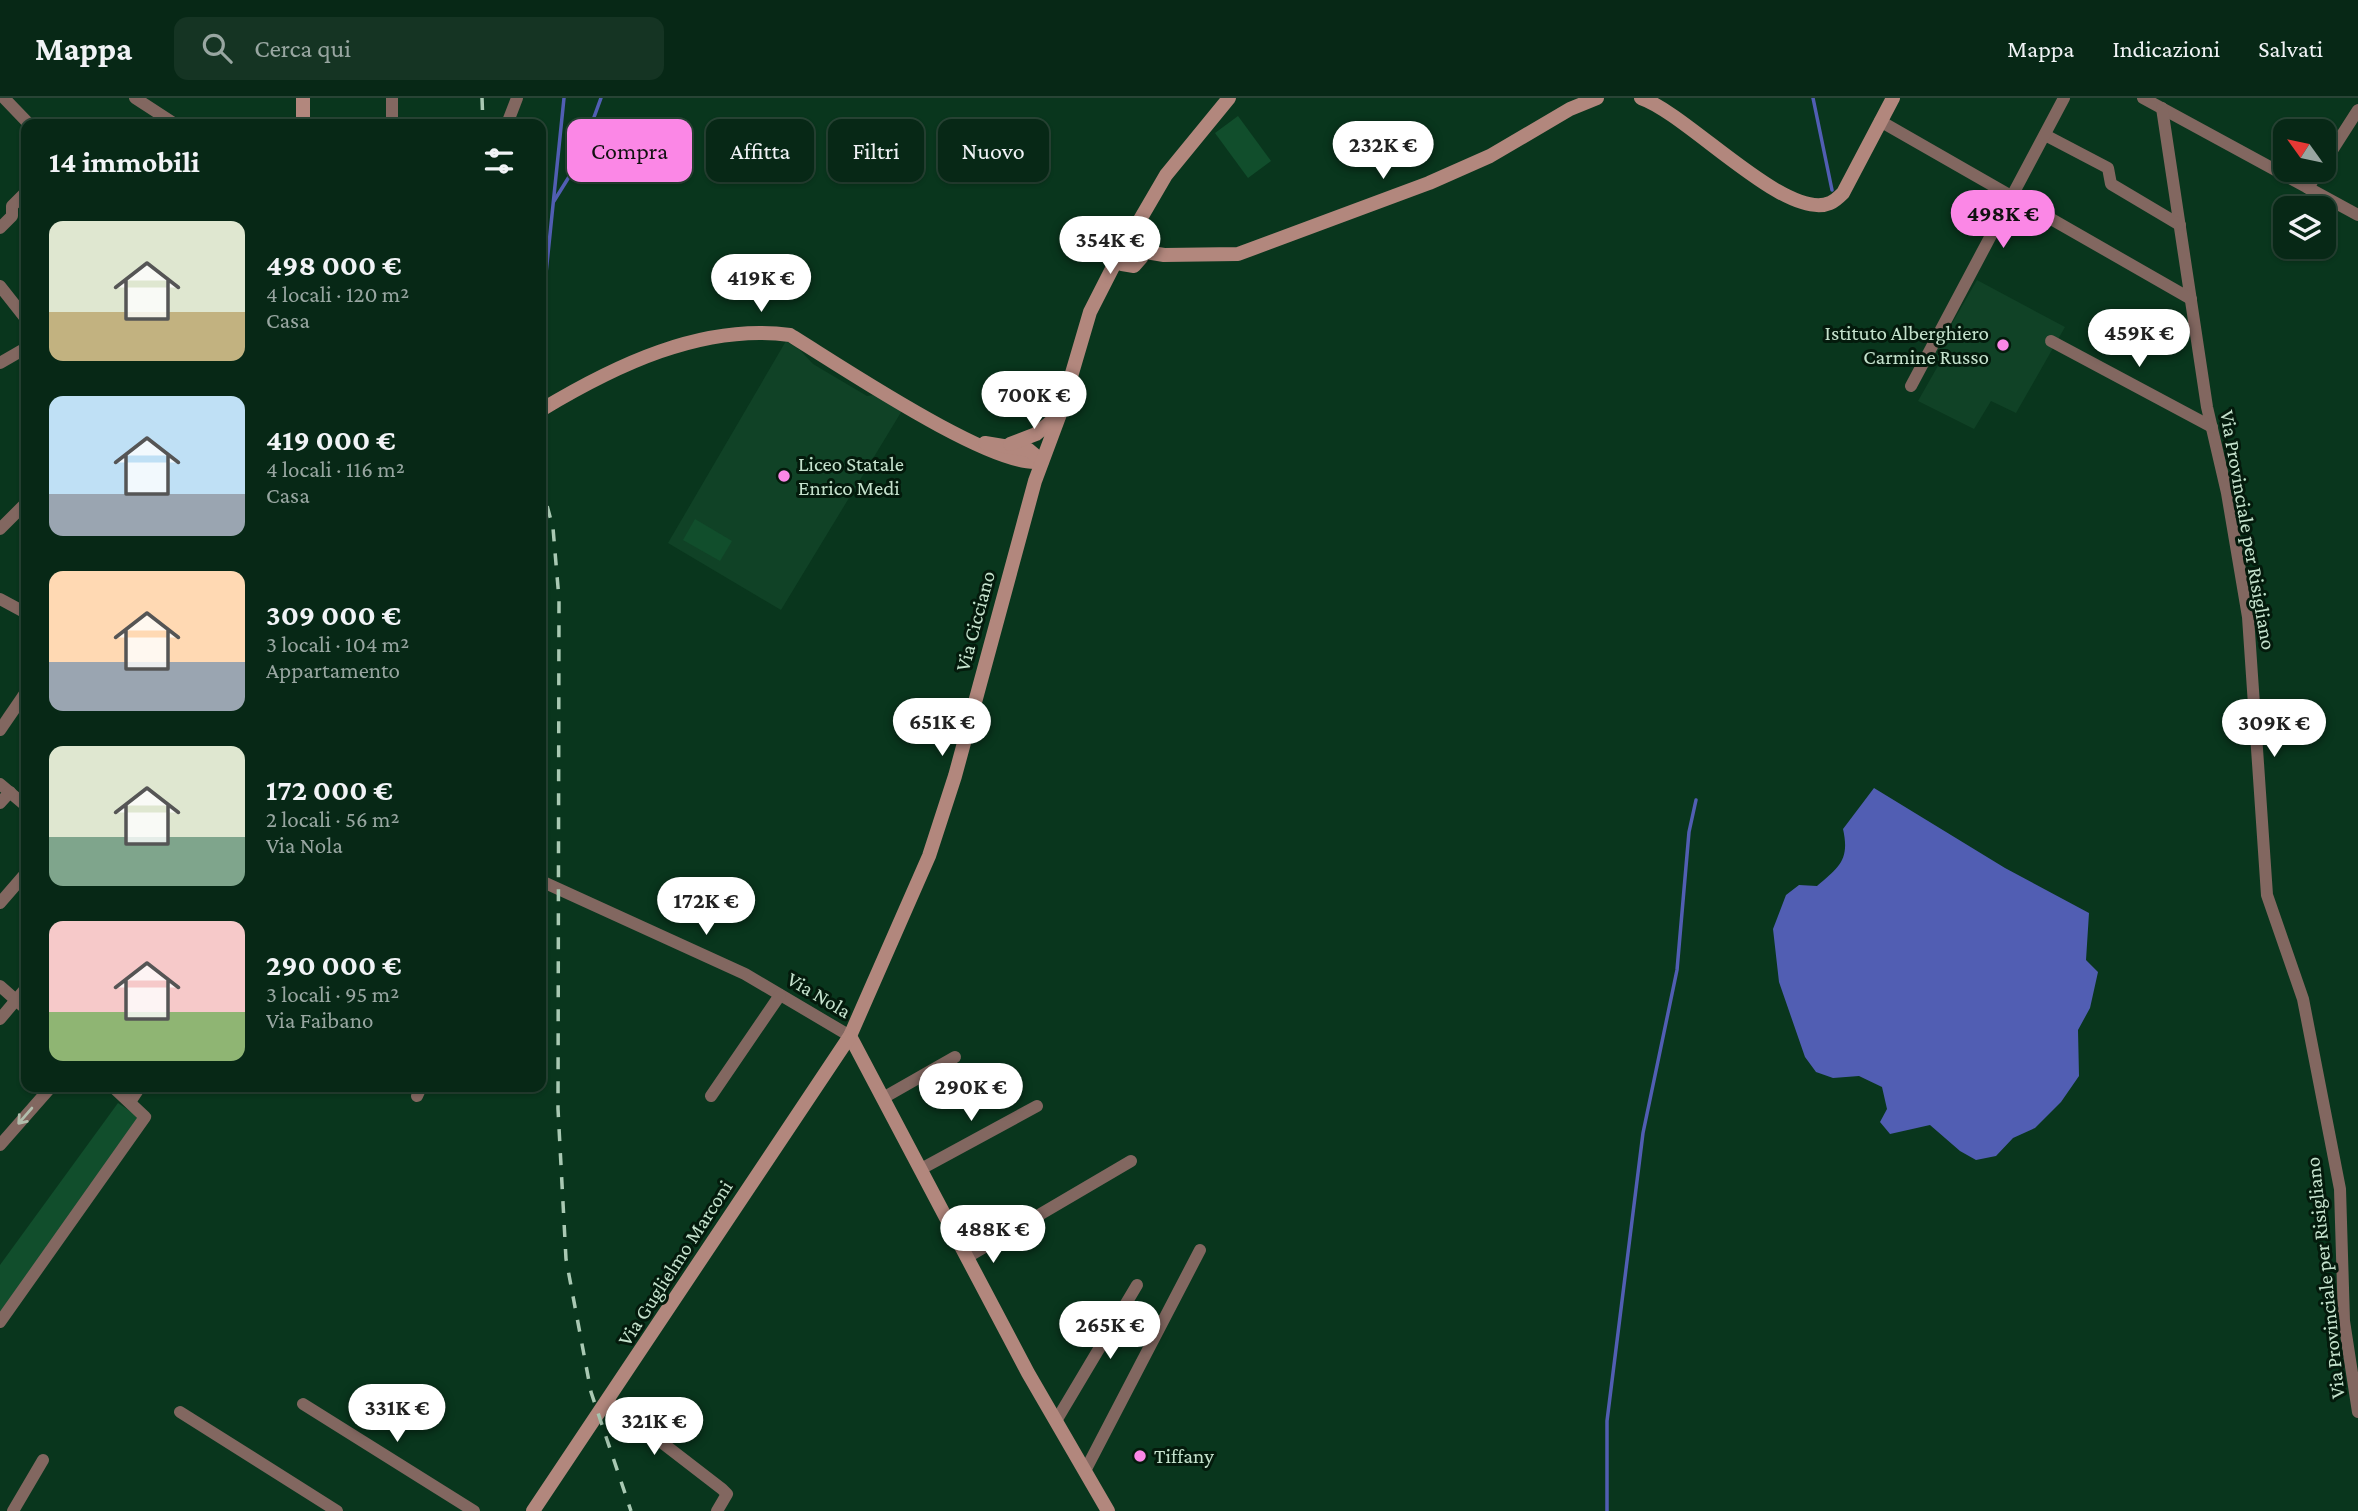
<!DOCTYPE html>
<html lang="it">
<head>
<meta charset="utf-8">
<style>
  body { margin:0; font-family:"Crimson Pro",serif; background:#153423; color:#f1f3f6; height:100vh; display:flex; flex-direction:column; font-size:26px; white-space:nowrap }
  * { box-sizing:border-box; margin:0 }
  p { font-size:23px; color:#98a6a1 }
  .icon { flex:none; width:38px; height:38px; fill:none; stroke:currentColor; stroke-width:2; stroke-linecap:round; stroke-linejoin:round }
  .map { position:relative; flex:1; overflow:hidden }
  .side { position:absolute; left:21px; top:21px; width:525px; height:973px; display:flex; flex-direction:column; background:#072816; border-radius:14px; box-shadow:0 2px 5px #0004,0 0 0 2px #284435 }
  .side>* { flex:none }
  .guide { position:absolute; left:567px; top:21px; width:665px; height:63px; display:flex; gap:14px }
  .needle { width:46px; rotate:303deg }
  .controls { position:absolute; left:2273px; top:21px; display:grid; gap:14px }
  .controls a { display:grid; place-items:center; width:63px; height:63px; border-radius:14px; background:#072816; box-shadow:0 2px 5px #0004,0 0 0 2px #284435; font-size:35px }
  .price { position:absolute; translate:-50% -60px; padding:0 16px; border-radius:24px; background:#fff; color:#222; font-size:23px; line-height:46px; filter:drop-shadow(0 2px 4px #0008) }
  .price::after { content:''; position:absolute; left:50%; top:42px; width:21px; height:16px; margin-left:-10px; background:inherit; clip-path:polygon(0 0,100% 0,50% 100%) }
  .price.current { background:#fb87e6; color:#111 }
  ul { padding:0; list-style:none }
  li { display:flex; align-items:center; gap:21px; height:175px; padding:0 28px }
  li span { display:grid; place-items:center; flex:none; width:196px; height:140px; border-radius:14px; color:#555 }
  li>.icon { margin-inline-start:auto }
  span .icon { width:84px; height:84px; fill:#fffc; stroke-width:1 }
  li b { font-size:30px }
  h2 { display:flex; justify-content:space-between; align-items:center; height:84px; padding:0 28px; font-size:30px }
  .tag { padding:0 24px; border-radius:14px; background:#072816; box-shadow:0 2px 5px #0004,0 0 0 2px #284435; font-size:24px; line-height:63px }
  .tag.current { background:#fb87e6; color:#111 }
  header { display:flex; align-items:center; gap:42px; box-sizing:border-box; height:98px; padding:0 35px; background:#072816; border-bottom:2px solid #284435 }
  header strong { font-size:33px }
  nav { display:flex; gap:38px; margin-inline-start:auto; font-size:24px }
  .search { width:490px; height:63px; background:#153423; display:flex; align-items:center; gap:18px; box-sizing:border-box; padding:0 24px; border-radius:14px; color:#98a6a1; font-size:26px }
  .map>svg:first-child { display:block }
  .built { fill:#104226 }
  .green { fill:#114e2c }
  .water { fill:#515eb3 }
  .lines { fill:none; stroke-linecap:round; stroke-linejoin:round }
  .stream { stroke:#515eb3; stroke-width:3.5 }
  .street { stroke:#826760; stroke-width:12 }
  .secondary { stroke:#b2877d; stroke-width:14 }
  .rail { stroke:#a9c9b3; stroke-width:3.5; stroke-dasharray:12 12; stroke-linecap:butt }
  .oneway { stroke:#b1bdac }
  .poi-dot { fill:#fb87e6; stroke:#041a0c; stroke-width:2.5 }
  .labels { text-anchor:middle; stroke-width:6; stroke-linejoin:round; paint-order:stroke }
  .poi-label { font-size:21px; fill:#c5e2cd; stroke:#041a0c; text-anchor:start }
  .street-label { font-size:21px; fill:#c5e2cd; stroke:#041a0c }
</style>
</head>
<body>
<header>
<strong>Mappa</strong>
<div class="search"><svg class="icon" aria-label="search" viewBox="0 0 24 24"><circle cx="10" cy="10" r="6"/><path d="M15 15l6 6"/></svg>Cerca qui</div>
<nav><a>Mappa</a><a>Indicazioni</a><a>Salvati</a></nav>
</header>
<div class="map">
<svg width="2358" height="1413" viewBox="0 0 2358 1413">
  <rect width="100%" height="100%" fill="#09361d"/>
  <g class="built">
    <path d="M1977,182L2065,229L2016,315L1991,303L1974,331L1918,303L1939,266L1931,262Z"/>
    <path d="M786,243L800,252L813,266L867,298L873,297L903,311L781,512L668,445Z"/>
  </g>
  <g class="green">
    <path d="M1238,18L1271,63L1248,80L1215,35Z"/>
    <path d="M695,421L732,443L720,463L683,442Z"/>
    <path d="M118,1005L139,1019L0,1215V1167Z"/>
  </g>
  <path class="water" d="M1874,690L2005,770L2089,815L2086,862L2098,874L2090,910L2078,932L2079,978L2061,1004L2035,1030L2013,1040L1996,1058L1976,1062L1960,1053L1930,1027L1890,1036L1880,1024L1887,1011L1882,989L1859,978L1833,980L1816,974L1805,959L1779,884L1773,831L1786,797L1799,787L1817,788C1839,769 1850,762 1843,731Z"/>
  <g class="lines">
    <g class="stream">
      <path d="M1813,0L1832,92"/>
      <path d="M554,103L577,66L601,0"/>
      <path d="M541,224L564,0"/>
      <path d="M1607,1413V1323L1643,1035L1677,872L1689,734L1696,702"/>
    </g>
    <g class="street">
      <path d="M4,0L29,26"/>
      <path d="M135,0L175,26"/>
      <path d="M2143,0L2358,117"/>
      <path d="M2162,10L2207,309L2227,395L2248,519L2267,797L2303,901L2340,1091L2344,1223L2358,1314"/>
      <path d="M1880,23L2191,201"/>
      <path d="M392,26V0"/>
      <path d="M507,26L517,0"/>
      <path d="M2045,37L2108,70L2111,86L2180,127"/>
      <path d="M2324,65L2358,12"/>
      <path d="M2308,90L2319,72"/>
      <path d="M0,130L12,118V108L26,94"/>
      <path d="M0,188L26,221"/>
      <path d="M2051,243L2212,329"/>
      <path d="M0,265L26,250"/>
      <path d="M1911,288L2064,0"/>
      <path d="M0,431L26,405"/>
      <path d="M0,501L26,515"/>
      <path d="M0,632L26,594"/>
      <path d="M0,686L26,708"/>
      <path d="M0,705L10,694"/>
      <path d="M541,783L745,876L850,938"/>
      <path d="M0,805L26,775"/>
      <path d="M0,888L26,911"/>
      <path d="M0,921L26,890"/>
      <path d="M417,998L421,989"/>
      <path d="M711,998L780,897"/>
      <path d="M883,1000L955,959"/>
      <path d="M130,1004L140,989"/>
      <path d="M0,1047L51,989"/>
      <path d="M921,1071L1037,1008"/>
      <path d="M969,1158L1131,1063"/>
      <path d="M0,1224L145,1019L113,989"/>
      <path d="M608,1303L722,1391L727,1396L717,1413"/>
      <path d="M303,1306L474,1413"/>
      <path d="M180,1314L337,1413"/>
      <path d="M1056,1323L1137,1187"/>
      <path d="M1085,1373L1200,1152"/>
      <path d="M13,1413L43,1362"/>
    </g>
    <g class="secondary">
      <path d="M1641,0C1688,16 1786,124 1830,105C1835,103 1840,98 1843,95L1893,0"/>
      <path d="M303,26V0"/>
      <path d="M1124,149L1166,77L1229,0"/>
      <path d="M1121,152L1122,166L1134,168L1141,160L1138,146"/>
      <path d="M1140,153L1164,157L1238,156L1429,85L1490,58L1570,11L1597,0"/>
      <path d="M541,312C614,268 702,225 790,237C833,263 1000,376 1042,363"/>
      <path d="M985,345L1029,352L1042,363"/>
      <path d="M1010,346L1036,336L1058,318"/>
      <path d="M850,938L1028,1275L1108,1413"/>
      <path d="M533,1413L850,938L929,758L955,678L1035,383L1060,316L1090,214L1119,157"/>
    </g>
    <g class="rail">
      <path d="M482,0L483,26"/>
      <path d="M541,385L553,430L559,501L558,1011L566,1161L591,1294L631,1413"/>
    </g>
  </g>
  <defs><path id="oneway-shaft" d="M-6 0H5M1.5-3L5.5 0L1.5 3" fill="none" stroke-width="1.6" stroke-linecap="round" stroke-linejoin="round" transform="scale(1.75)"/></defs>
  <use class="oneway" href="#oneway-shaft" transform="translate(25 1018) rotate(131)"/>
  <g class="poi-dot">
    <circle cx="2003" cy="247" r="7"/>
    <circle cx="784" cy="378" r="7"/>
    <circle cx="1140" cy="1358" r="7"/>
  </g>
  <g class="labels">
    <g class="poi-label">
      <text x="1989" y="242" text-anchor="end">Istituto Alberghiero<tspan x="1989" dy="24">Carmine Russo</tspan></text>
      <text x="798" y="373">Liceo Statale<tspan x="798" dy="24">Enrico Medi</tspan></text>
      <text x="1154" y="1365">Tiffany</text>
    </g>
    <g class="street-label">
      <text transform="translate(2248 432) rotate(80)" y="7">Via Provinciale per Risigliano</text>
      <text transform="translate(975 523) rotate(-75)" y="7">Via Cicciano</text>
      <text transform="translate(819 897) rotate(31)" y="7">Via Nola</text>
      <text transform="translate(675 1165) rotate(-57)" y="7">Via Guglielmo Marconi</text>
      <text transform="translate(2325 1180) rotate(-96)" y="7">Via Provinciale per Risigliano</text>
    </g>
  </g>
</svg>
<div class="controls">
<a><svg class="needle" viewBox="-14 -14 28 28"><path d="M0-13l5 13h-10z" fill="#e53935"/><path d="M0 13l5-13h-10z" fill="#98a6a1"/></svg></a>
<a><svg class="icon" aria-label="layers" viewBox="0 0 24 24"><path d="M12 4l9 5-9 5-9-5zM3 14l9 5 9-5"/></svg></a>
</div>
<b class="price" style="left:1383px;top:83px">232K €</b>
<b class="price current" style="left:2003px;top:152px">498K €</b>
<b class="price" style="left:1110px;top:178px">354K €</b>
<b class="price" style="left:761px;top:216px">419K €</b>
<b class="price" style="left:2139px;top:271px">459K €</b>
<b class="price" style="left:1034px;top:333px">700K €</b>
<b class="price" style="left:942px;top:660px">651K €</b>
<b class="price" style="left:2274px;top:661px">309K €</b>
<b class="price" style="left:706px;top:839px">172K €</b>
<b class="price" style="left:971px;top:1025px">290K €</b>
<b class="price" style="left:993px;top:1167px">488K €</b>
<b class="price" style="left:1110px;top:1263px">265K €</b>
<b class="price" style="left:397px;top:1346px">331K €</b>
<b class="price" style="left:654px;top:1359px">321K €</b>
<div class="guide">
<a class="tag current">Compra</a>
<a class="tag">Affitta</a>
<a class="tag">Filtri</a>
<a class="tag">Nuovo</a>
</div>
<section class="side">
<h2>14 immobili<svg class="icon" aria-label="filters" viewBox="0 0 24 24"><path d="M4 7h16M4 17h16"/><circle cx="9" cy="7" r="2"/><circle cx="15" cy="17" r="2"/></svg></h2>
<ul>
<li><span style="background:linear-gradient(#dfe7d0 65%,#c2b280 0)"><svg class="icon" aria-label="home" viewBox="0 0 24 24"><path d="M3 11l9-7 9 7M6 9v11h12V9"/></svg></span><div><b>498 000 €</b><p>4 locali · 120 m²</p><p>Casa</p></div></li>
<li><span style="background:linear-gradient(#bfe0f5 70%,#9aa5b1 0)"><svg class="icon" aria-label="home" viewBox="0 0 24 24"><path d="M3 11l9-7 9 7M6 9v11h12V9"/></svg></span><div><b>419 000 €</b><p>4 locali · 116 m²</p><p>Casa</p></div></li>
<li><span style="background:linear-gradient(#ffd9b3 65%,#9aa5b1 0)"><svg class="icon" aria-label="home" viewBox="0 0 24 24"><path d="M3 11l9-7 9 7M6 9v11h12V9"/></svg></span><div><b>309 000 €</b><p>3 locali · 104 m²</p><p>Appartamento</p></div></li>
<li><span style="background:linear-gradient(#dfe7d0 65%,#7fa58c 0)"><svg class="icon" aria-label="home" viewBox="0 0 24 24"><path d="M3 11l9-7 9 7M6 9v11h12V9"/></svg></span><div><b>172 000 €</b><p>2 locali · 56 m²</p><p>Via Nola</p></div></li>
<li><span style="background:linear-gradient(#f6c9c9 65%,#8fb573 0)"><svg class="icon" aria-label="home" viewBox="0 0 24 24"><path d="M3 11l9-7 9 7M6 9v11h12V9"/></svg></span><div><b>290 000 €</b><p>3 locali · 95 m²</p><p>Via Faibano</p></div></li>
</ul>
</section>
</div>
</body>
</html>
